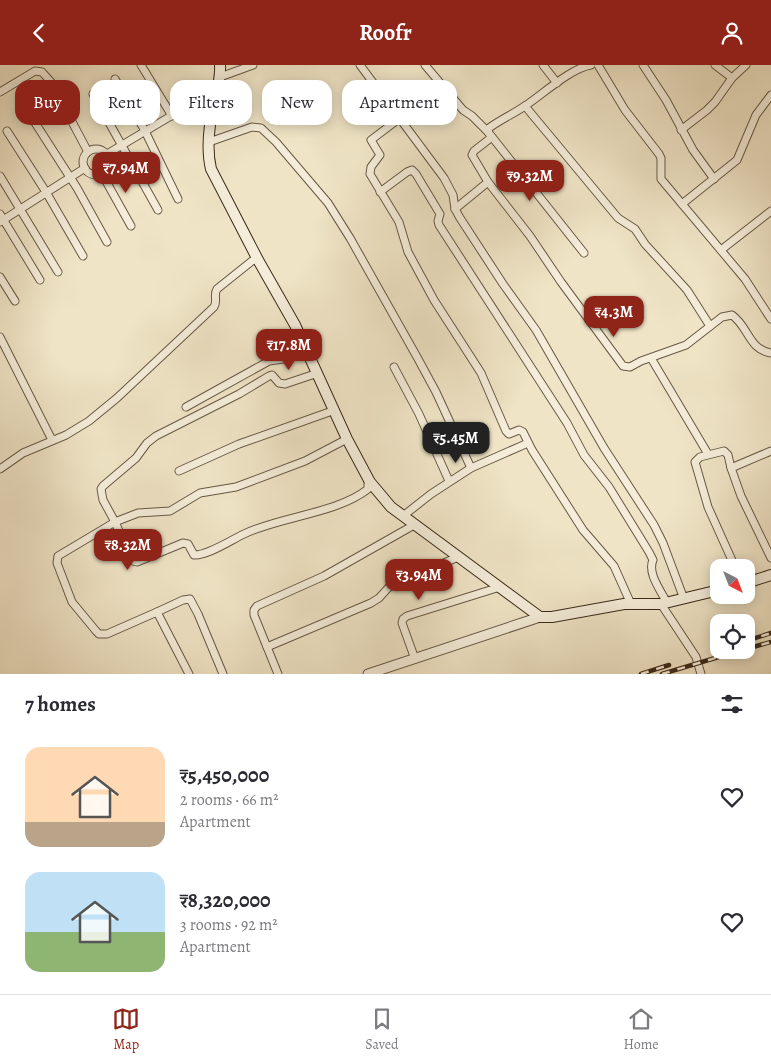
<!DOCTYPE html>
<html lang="en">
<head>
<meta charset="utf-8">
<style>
  body { margin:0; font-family:Alegreya,serif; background:#f2f2f3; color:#2b2b33; height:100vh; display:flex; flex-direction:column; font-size:19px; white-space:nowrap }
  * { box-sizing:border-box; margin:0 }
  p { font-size:16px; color:#7c7c81 }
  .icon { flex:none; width:28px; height:28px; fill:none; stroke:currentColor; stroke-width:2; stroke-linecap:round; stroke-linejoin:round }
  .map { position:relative; height:609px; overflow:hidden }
  .side { display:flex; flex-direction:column; background:#fff; flex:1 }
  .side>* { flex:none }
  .guide { position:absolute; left:15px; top:15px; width:500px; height:45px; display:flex; gap:10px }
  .needle { width:32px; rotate:138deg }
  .tools { position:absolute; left:710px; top:494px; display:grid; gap:10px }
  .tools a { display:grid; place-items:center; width:45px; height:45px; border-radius:10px; background:#fff; box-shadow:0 2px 12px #0003; font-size:25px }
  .price { position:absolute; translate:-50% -42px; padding:0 11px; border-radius:10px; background:#8f2418; color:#fff; font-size:16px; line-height:32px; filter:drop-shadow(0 1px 2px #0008) }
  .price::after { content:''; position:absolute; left:50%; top:30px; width:15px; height:11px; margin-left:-8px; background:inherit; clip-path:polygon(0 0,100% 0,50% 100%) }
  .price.on { background:#222; color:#fff }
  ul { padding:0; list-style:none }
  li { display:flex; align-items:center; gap:15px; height:125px; padding:0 25px }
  li span { display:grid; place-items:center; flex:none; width:140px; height:100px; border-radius:15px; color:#555 }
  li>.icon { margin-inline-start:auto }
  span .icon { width:60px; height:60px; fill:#fffc; stroke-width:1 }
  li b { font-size:21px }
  h2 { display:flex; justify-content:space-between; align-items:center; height:60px; padding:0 25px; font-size:21px }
  .tag { padding:0 18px; border-radius:15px; background:#fff; box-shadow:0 2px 12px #0003; font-size:18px; line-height:45px }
  .tag.on { background:#8f2418; color:#fff }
  header { display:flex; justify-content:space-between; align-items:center; height:65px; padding:0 25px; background:#8f2418; color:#fff; font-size:22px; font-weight:700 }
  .dock { display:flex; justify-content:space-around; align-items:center; height:70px; border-top:1px solid #e1e1e2; background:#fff; font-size:14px; color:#7c7c81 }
  .dock a { display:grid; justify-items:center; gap:2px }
  .dock .on { color:#8f2418 }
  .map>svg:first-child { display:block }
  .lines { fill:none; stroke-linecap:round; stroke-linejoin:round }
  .minor-casing { stroke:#675845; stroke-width:9 }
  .tertiary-casing { stroke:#675845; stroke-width:11 }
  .secondary-casing { stroke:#3a2a1a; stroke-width:12 }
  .minor { stroke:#f5edda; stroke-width:7 }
  .tertiary { stroke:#f5edda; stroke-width:9 }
  .secondary { stroke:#f5edda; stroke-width:10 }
  .rail-casing { stroke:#3a2a1a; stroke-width:4.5 }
  .rail { stroke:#f5edda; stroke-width:2.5; stroke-dasharray:8; stroke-linecap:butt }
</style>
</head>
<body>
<header><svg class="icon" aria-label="back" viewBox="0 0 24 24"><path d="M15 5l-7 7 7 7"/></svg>Roofr<svg class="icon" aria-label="person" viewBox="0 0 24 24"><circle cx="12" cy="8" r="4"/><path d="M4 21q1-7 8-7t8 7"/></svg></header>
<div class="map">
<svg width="771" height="609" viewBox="0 0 771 609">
  <rect width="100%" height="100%" fill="#efe4c6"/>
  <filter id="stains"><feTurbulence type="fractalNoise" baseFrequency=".004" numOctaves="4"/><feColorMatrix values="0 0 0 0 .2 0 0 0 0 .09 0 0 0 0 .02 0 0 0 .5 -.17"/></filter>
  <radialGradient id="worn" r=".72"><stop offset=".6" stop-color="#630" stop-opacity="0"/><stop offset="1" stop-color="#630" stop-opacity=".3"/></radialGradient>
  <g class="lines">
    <g class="minor-casing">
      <g id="minor">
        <path d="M141,0L172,51"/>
        <path d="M360,0L444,113L453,130L455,144L460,153L503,219L536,265L604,383L654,460L663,478L684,534"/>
        <path d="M425,0L463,45L472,51L488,67"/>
        <path d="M543,0L557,18"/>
        <path d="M598,0L625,45L659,89L661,93V114L745,214L771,254"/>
        <path d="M643,0L666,35L693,85L714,114"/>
        <path d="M715,0L732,13"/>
        <path d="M220,12L253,0"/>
        <path d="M115,14L145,66L178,134"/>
        <path d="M0,27L35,6L42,7L51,17L88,87"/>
        <path d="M93,29L158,145"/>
        <path d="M525,41L618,153L635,164L645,179L687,225L710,261"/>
        <path d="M32,53L77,123L107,177"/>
        <path d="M400,53L371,75L380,90L371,102L370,109L399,157L408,187L434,235L481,308L506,366L509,369L519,365L523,367L532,385L583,465L614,501L631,539"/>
        <path d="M681,65L707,45L715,37L732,13L746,0"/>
        <path d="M7,66L46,127L83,191"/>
        <path d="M492,72L584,188"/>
        <path d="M209,77L252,62L261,63L276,77L328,138L350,173L417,292L436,327L471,403"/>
        <circle cx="96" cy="97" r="13"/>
        <path d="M107,89L218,23"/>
        <path d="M102,109L131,161"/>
        <path d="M0,111L58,207"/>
        <path d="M488,117L530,171L561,217L623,301L630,302L641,296L686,280L722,252L732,250C749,262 748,284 771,288"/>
        <path d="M380,127L407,107L412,105L416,109L440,149L438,156L439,160L567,358L584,390L609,422L649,487L653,495C647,508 661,526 667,538"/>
        <path d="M682,139L737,95L756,50L771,30"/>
        <path d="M455,144L488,117L472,90L474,86L492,72L488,67L489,63C500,55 513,49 525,41C543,29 571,3 591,0"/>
        <path d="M0,149L40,215"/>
        <path d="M0,157L85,103"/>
        <path d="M721,185L771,146"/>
        <path d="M0,212L15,236"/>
        <path d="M0,272L52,375"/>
        <path d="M651,293L708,389"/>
        <path d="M394,302L419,349L449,416"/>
        <path d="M318,308L285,319L279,318L272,310L269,311L239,329L156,371L147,378L136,393L103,421L101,424L103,435L115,457L131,493L133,496L137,497L183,478L188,479L194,490C207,491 231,475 244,469C281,451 336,449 368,424V419L370,417"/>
        <path d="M186,342L269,296L283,294L306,282"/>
        <path d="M771,386L731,403L741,431L771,493"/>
        <path d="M731,403L728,390L724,386L700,392L695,397L708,442L735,502"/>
        <path d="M0,404L23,388L66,370L89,356L117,333L214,242C218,236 213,230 217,224L257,192"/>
        <path d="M179,406L239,379L335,345"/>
        <path d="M403,451L431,429L471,403L528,378"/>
        <path d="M661,539L696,592L701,609"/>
        <path d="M157,547L183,535L190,534L198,549L223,609"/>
        <path d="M267,582L371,538L379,533L389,522L458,492"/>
        <path d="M415,594L402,558L403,554L407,551L500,522"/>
        <path d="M189,609L157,547L107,569H99L96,566L72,537L57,498L58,491L115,457L138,448L170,446L200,428L236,422L305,396L347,374"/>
        <path d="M278,609L254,550V545L257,541L324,511L414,460"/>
      </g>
    </g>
    <g class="tertiary-casing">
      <path id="tertiary" d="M368,609L540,552"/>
    </g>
    <g class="secondary-casing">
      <g id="secondary">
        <path d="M220,0C221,14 217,25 214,38C209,60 206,83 211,104L258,195L295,260L347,374L370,417L391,442L540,552H552L624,539H661L719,525"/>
        <path d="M746,518L771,510"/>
      </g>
    </g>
    <use href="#minor" class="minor"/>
    <use href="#tertiary" class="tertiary"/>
    <use href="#secondary" class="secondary"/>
    <g class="rail-casing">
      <g id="rail">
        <path d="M746,576L771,568"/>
        <path d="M746,584L771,577"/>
        <path d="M641,609L669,600"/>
        <path d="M662,609L742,585"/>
      </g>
    </g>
    <use href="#rail" class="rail"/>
  </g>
  <rect width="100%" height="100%" filter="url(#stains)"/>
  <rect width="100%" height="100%" fill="url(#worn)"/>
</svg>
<div class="tools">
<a><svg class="needle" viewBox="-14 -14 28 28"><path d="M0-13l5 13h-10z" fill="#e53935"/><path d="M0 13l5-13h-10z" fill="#7c7c81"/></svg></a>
<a><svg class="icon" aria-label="locate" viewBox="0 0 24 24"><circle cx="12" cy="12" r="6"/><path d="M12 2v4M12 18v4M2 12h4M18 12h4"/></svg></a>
</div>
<b class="price" style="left:126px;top:129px">₹7.94M</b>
<b class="price" style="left:530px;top:137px">₹9.32M</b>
<b class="price" style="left:614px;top:273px">₹4.3M</b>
<b class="price" style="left:289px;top:306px">₹17.8M</b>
<b class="price on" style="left:456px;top:399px">₹5.45M</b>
<b class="price" style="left:128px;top:506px">₹8.32M</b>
<b class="price" style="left:419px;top:536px">₹3.94M</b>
<div class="guide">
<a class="tag on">Buy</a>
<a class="tag">Rent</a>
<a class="tag">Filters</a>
<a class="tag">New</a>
<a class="tag">Apartment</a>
</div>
</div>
<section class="side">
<h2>7 homes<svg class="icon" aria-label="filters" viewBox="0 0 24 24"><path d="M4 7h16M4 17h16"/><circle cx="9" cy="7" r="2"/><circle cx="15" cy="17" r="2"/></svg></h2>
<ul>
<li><span style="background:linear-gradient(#ffd9b3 75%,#b9a48a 0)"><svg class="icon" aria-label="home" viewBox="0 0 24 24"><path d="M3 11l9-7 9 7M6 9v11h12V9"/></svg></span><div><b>₹5,450,000</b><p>2 rooms · 66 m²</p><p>Apartment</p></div><svg class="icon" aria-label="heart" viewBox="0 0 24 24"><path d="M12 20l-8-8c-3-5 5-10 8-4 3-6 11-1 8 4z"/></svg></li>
<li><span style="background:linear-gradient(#bfe0f5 60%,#8fb573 0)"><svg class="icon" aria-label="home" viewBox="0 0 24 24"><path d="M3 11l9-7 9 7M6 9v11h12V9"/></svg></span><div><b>₹8,320,000</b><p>3 rooms · 92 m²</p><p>Apartment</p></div><svg class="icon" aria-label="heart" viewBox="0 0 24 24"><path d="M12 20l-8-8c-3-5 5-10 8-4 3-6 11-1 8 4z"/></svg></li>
</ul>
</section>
<nav class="dock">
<a class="on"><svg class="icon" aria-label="map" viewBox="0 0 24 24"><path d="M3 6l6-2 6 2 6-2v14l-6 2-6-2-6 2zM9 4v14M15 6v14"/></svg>Map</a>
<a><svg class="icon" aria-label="saved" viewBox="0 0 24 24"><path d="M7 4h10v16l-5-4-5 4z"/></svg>Saved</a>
<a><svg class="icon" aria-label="home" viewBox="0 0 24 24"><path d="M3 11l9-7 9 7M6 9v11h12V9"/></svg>Home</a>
</nav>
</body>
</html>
